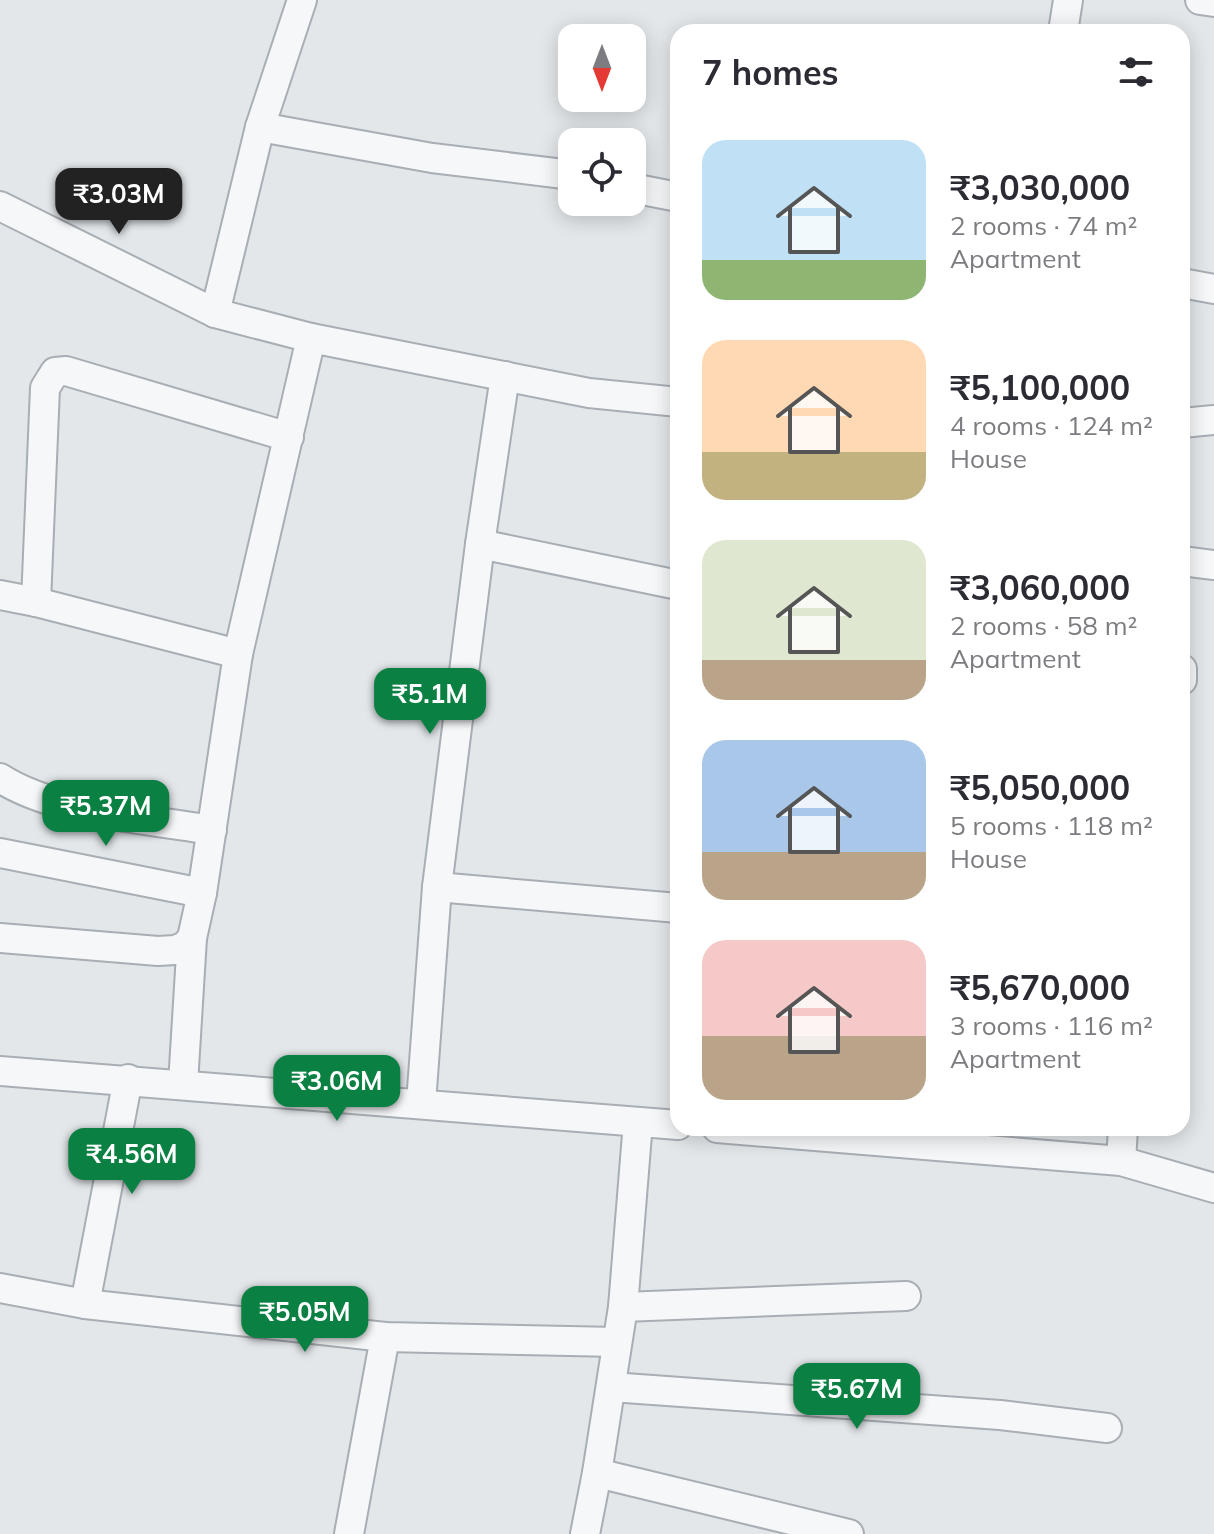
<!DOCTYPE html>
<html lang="en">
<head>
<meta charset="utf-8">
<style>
  body { margin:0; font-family:Mulish,sans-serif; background:#f7f7f7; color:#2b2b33; height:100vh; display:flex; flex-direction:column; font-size:30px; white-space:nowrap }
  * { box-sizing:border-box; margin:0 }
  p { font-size:26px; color:#7c7c81 }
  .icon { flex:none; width:44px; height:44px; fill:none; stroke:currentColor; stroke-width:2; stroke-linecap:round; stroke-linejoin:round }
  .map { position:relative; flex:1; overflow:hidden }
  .sheet { position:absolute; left:670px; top:24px; width:520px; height:1112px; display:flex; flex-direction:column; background:#fff; border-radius:24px; box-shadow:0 4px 20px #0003 }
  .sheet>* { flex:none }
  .needle { width:52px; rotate:180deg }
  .fabs { position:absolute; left:558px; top:24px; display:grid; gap:16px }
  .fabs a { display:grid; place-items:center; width:88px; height:88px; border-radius:16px; background:#fff; box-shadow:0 4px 20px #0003; font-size:40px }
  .price { position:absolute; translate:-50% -68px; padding:0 18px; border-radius:16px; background:#0b8043; color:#fff; font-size:26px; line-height:52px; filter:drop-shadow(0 2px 4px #0008) }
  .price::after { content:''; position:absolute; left:50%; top:48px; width:24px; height:18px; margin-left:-12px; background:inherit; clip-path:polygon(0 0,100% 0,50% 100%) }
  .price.on { background:#222; color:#fff }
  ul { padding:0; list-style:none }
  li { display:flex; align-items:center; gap:24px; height:200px; padding:0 32px }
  li span { display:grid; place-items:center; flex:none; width:224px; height:160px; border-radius:24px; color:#555 }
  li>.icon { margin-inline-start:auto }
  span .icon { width:96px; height:96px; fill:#fffc; stroke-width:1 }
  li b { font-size:34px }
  h2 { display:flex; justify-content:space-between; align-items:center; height:96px; padding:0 32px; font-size:34px }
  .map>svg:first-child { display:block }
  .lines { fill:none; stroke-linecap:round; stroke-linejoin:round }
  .minor-casing { stroke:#a8aeb4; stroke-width:32 }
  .minor { stroke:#f6f7f9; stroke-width:28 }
</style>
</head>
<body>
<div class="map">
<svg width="1214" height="1534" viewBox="0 0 1214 1534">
  <rect width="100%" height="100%" fill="#e3e7ea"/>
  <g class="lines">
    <g class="minor-casing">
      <g id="minor">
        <path d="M302,0L260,127L215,313L311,338"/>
        <path d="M1200,0L1214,2"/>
        <path d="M1063,32L1068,0"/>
        <path d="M260,127L432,158L572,175"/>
        <path d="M632,188L678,197"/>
        <path d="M0,206L215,313"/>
        <path d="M1182,283L1214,289"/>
        <path d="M1182,423L1214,420"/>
        <path d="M480,544L678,585"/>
        <path d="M1182,561L1214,565"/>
        <path d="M0,595L36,602L238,654L311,338L589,393L678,402"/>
        <path d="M36,602L45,388L55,372L66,371L289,437"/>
        <path d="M1182,669V680"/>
        <path d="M0,778C54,813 147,819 212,830"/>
        <path d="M0,853L202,893"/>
        <path d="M437,887L678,908"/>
        <path d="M0,938L158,951L175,950L185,946L192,938L202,893L238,654"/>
        <path d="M0,1071L678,1125"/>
        <path d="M183,1084L192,938"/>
        <path d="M421,1103L437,887L480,544L505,376"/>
        <path d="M717,1128L1121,1161L1214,1188"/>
        <path d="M1121,1161L1123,1128"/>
        <path d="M0,1288L85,1304L385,1337L617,1342"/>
        <path d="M85,1304L128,1079"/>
        <path d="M623,1307L906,1296"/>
        <path d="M611,1387L1000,1415L1107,1428"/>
        <path d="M597,1473L849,1534"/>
        <path d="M349,1534L385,1337"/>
        <path d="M585,1534L597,1473L623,1307L638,1122"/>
      </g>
    </g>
    <use href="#minor" class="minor"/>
  </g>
</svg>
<div class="fabs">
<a><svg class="needle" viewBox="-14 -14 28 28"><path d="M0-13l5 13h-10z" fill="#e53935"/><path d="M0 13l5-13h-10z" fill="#7c7c81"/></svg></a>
<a><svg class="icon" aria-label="locate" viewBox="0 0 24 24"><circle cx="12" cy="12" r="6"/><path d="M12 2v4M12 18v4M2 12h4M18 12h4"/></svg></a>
</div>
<b class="price on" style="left:119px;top:236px">₹3.03M</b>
<b class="price" style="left:430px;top:736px">₹5.1M</b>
<b class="price" style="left:106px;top:848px">₹5.37M</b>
<b class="price" style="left:337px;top:1123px">₹3.06M</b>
<b class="price" style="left:132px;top:1196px">₹4.56M</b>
<b class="price" style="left:305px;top:1354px">₹5.05M</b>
<b class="price" style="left:857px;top:1431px">₹5.67M</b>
<section class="sheet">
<h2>7 homes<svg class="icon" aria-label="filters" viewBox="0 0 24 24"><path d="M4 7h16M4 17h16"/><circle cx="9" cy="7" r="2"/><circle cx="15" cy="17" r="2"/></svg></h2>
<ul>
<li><span style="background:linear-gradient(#bfe0f5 75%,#8fb573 0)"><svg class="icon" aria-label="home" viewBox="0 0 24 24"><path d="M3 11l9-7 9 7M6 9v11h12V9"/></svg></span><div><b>₹3,030,000</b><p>2 rooms · 74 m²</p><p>Apartment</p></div></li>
<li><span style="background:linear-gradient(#ffd9b3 70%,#c2b280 0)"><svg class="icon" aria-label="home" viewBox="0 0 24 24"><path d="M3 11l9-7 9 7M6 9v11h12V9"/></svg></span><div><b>₹5,100,000</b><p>4 rooms · 124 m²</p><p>House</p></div></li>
<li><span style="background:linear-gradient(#dfe7d0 75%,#b9a48a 0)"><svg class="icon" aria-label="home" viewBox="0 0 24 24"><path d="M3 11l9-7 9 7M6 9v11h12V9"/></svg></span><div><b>₹3,060,000</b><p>2 rooms · 58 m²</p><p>Apartment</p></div></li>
<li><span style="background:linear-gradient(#a9c7e8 70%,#b9a48a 0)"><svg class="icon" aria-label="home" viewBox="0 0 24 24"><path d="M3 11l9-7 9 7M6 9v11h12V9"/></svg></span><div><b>₹5,050,000</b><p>5 rooms · 118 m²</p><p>House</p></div></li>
<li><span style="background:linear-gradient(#f6c9c9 60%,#b9a48a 0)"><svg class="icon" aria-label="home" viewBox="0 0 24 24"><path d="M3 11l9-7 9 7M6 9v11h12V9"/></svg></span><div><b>₹5,670,000</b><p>3 rooms · 116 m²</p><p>Apartment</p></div></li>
</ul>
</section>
</div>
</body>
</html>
